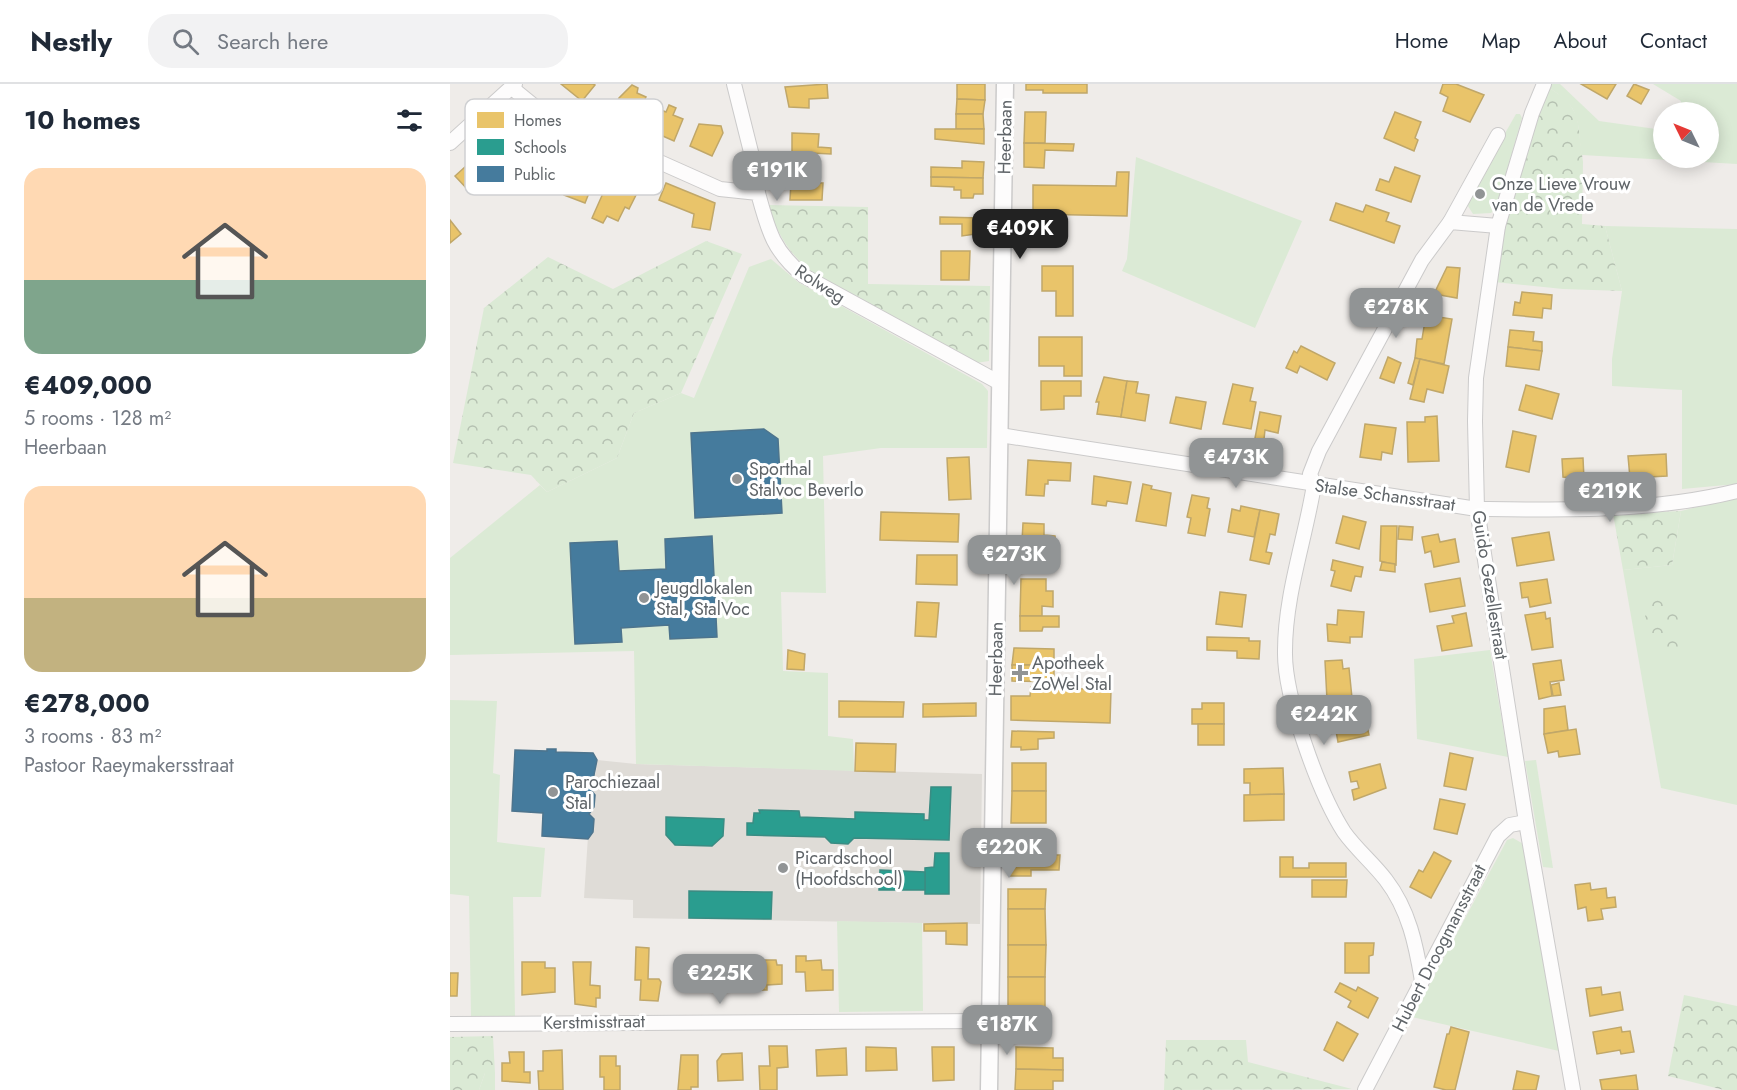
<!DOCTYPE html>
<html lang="en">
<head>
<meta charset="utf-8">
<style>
  body { margin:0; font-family:Jost,sans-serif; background:#f2f2f3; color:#1f2937; height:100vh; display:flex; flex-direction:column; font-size:22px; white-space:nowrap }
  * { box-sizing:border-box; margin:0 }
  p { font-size:20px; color:#747a83 }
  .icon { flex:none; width:33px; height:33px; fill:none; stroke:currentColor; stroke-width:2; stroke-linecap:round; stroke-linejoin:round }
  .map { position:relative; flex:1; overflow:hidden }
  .panel { display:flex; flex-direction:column; background:#fff; width:450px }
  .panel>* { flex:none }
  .needle { width:39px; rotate:313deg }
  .tools { position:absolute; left:1203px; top:18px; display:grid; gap:12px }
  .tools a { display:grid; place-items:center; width:66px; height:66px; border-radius:50%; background:#fff; box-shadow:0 3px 15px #0003; font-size:30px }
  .price { position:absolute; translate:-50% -51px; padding:0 14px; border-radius:12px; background:#919495; color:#fff; font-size:20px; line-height:39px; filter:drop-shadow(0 2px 3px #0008) }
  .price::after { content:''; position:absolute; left:50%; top:36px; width:18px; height:14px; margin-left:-9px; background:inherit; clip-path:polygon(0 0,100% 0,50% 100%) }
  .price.selected { background:#222; color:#fff }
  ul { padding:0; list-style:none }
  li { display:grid; align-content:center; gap:12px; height:318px; padding:0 24px }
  li span { display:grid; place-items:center; height:186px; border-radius:18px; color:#555 }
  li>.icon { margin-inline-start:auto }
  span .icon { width:108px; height:108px; fill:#fffc; stroke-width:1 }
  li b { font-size:26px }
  h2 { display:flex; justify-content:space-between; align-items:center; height:72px; padding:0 24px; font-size:26px }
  header { display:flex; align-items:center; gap:36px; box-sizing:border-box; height:84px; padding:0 30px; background:#fff; border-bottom:2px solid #e0e1e3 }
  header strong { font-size:28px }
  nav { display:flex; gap:33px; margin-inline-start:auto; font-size:21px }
  .search { width:420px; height:54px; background:#f2f2f3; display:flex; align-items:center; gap:15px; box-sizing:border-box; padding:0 21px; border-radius:24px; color:#747a83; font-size:22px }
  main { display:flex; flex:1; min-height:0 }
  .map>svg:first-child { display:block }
  .education { fill:#dfdcd7 }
  .green { fill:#dbead5 }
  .forest { fill:url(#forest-crowns) }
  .homes { fill:#e9c46a; stroke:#c0a769; stroke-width:1.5 }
  .schools { fill:#2a9d8f; stroke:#3a8c83; stroke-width:1.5 }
  .public { fill:#457b9d; stroke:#4d748d; stroke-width:1.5 }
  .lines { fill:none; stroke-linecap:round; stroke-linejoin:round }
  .minor-casing { stroke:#cbcaca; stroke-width:16 }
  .tertiary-casing { stroke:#cbcaca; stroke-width:19 }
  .minor { stroke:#fdfcfc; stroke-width:14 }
  .tertiary { stroke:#fdfcfc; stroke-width:16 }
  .poi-dot { fill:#919495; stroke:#fff; stroke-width:2 }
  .labels { text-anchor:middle; stroke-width:6; stroke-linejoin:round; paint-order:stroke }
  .street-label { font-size:18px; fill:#5f6468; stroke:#fff }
  .poi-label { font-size:18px; fill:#5f6468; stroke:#fff; text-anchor:start }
  .key { fill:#fff; stroke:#cfd0d2; stroke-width:1.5 }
  .key-label { font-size:16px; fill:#5f6468 }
</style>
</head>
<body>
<header>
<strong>Nestly</strong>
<div class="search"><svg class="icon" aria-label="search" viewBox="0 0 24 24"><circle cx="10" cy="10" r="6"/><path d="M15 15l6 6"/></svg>Search here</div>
<nav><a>Home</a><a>Map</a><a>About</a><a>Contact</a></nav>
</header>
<main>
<section class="panel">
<h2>10 homes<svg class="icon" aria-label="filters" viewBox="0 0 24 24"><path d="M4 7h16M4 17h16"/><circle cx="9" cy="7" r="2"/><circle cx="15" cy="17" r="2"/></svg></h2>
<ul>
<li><span style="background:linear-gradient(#ffd9b3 60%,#7fa58c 0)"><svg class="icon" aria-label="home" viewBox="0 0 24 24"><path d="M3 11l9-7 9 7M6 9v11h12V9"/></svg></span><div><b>€409,000</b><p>5 rooms · 128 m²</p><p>Heerbaan</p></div></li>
<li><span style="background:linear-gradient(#ffd9b3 60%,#c2b280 0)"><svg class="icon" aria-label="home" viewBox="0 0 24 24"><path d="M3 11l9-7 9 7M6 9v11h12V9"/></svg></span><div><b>€278,000</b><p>3 rooms · 83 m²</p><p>Pastoor Raeymakersstraat</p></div></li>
</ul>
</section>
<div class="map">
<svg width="1287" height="1006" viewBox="0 0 1287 1006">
  <defs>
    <pattern id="forest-crowns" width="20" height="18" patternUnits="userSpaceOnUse" patternTransform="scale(1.5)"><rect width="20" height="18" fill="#dbead5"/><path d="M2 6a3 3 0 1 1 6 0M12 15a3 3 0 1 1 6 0" fill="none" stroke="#b5c1b1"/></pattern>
  </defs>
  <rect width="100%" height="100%" fill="#efece9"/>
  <path class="education" d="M147,676L186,680L532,690L530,840L183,834V816L134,814L138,752L144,735L139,730L144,723L141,694L146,689Z"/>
  <g class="green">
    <path d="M1100,0H1110L1149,37L1213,46L1214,74H1258V28H1229L1231,17L1203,0H1287V80L1132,71C1126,34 1133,26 1098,3Z"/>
    <path d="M1066,30H1070L1072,34L1046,124L1041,129L1023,130L1018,122L1021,109Z"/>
    <path d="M686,73L852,137L805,244L672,187L677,175Z"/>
    <path d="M1155,142L1287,145V400L1232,405V306L1162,302V275L1172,207Z"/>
    <path d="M321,175L348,198L532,300L538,307L537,364H431L373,372L376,509L331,508L333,587L378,589V652L403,655L404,687L186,680L184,567L0,571V474L90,401L97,408L167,374L184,329L231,309L244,314L299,183Z"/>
    <path d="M1287,413V721L1211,704L1173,486L1222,481L1231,427Z"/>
    <path d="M1040,566L1058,673L967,655L964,575Z"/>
    <path d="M0,616L47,617L43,689L50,691L47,758L95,764L91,813H63L65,932L21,933L19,812L0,810Z"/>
    <path d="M1086,676L1103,784L1093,783L1075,677Z"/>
    <path d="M1063,754L1075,761L1109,967L962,933L1057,756Z"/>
    <path d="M387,837L472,839L473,927L389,928Z"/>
    <path d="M35,989H45V1006H29Z"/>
  </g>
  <g class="forest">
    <path d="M1098,3L1117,16L1127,32L1133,78L1132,140L1155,142L1172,207L1113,205L1044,198L1054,143Z"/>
    <path d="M318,121L418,123V200L540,202L539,277L526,279L365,190C340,172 327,150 318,121Z"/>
    <path d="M256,157L292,170L231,309L184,329L167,374L97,408L81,391L3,379L34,224L98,173L163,205Z"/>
    <path d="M1231,427L1222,481L1173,486L1163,430Z"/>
    <path d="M1220,510C1235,525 1230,546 1228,566C1221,566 1209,569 1204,565C1188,554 1195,523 1203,511Z"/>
    <path d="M1234,911L1287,922V1006H1274L1218,992Z"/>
    <path d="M43,952L45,989H35L29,1006H0V953Z"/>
    <path d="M716,956H796L798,978L902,1005L714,1006Z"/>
  </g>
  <g class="homes">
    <path d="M111,0H143L145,1L132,17Z"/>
    <path d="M377,0L378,14L359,15V24L339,23L335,3Z"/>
    <path d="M507,0H535V16L507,15Z"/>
    <path d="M576,0H637V9H593V6H576Z"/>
    <path d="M993,0H1006L1034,11L1020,38L993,27L998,13L990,9Z"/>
    <path d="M1131,0H1166L1157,15Z"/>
    <path d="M1184,0L1199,6L1191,20L1177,12Z"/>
    <path d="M182,1L188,4L187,9L196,13L184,39L162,29L169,14Z"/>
    <path d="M507,15L535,16L533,30H506Z"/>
    <path d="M219,21L226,24L223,31L233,35L224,57L197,45L206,24L216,28Z"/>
    <path d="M575,28H596L595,59H574Z"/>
    <path d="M945,28L971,38L965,54L968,56L964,67L934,54Z"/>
    <path d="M506,30H533L534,45H506Z"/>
    <path d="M249,40L271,42L273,49L262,72L240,62Z"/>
    <path d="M485,45H534V60L485,55Z"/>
    <path d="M342,49L369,50L368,63L381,64V70L342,68Z"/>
    <path d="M574,59L624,60L623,67L595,66L594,84L574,83Z"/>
    <path d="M26,73L44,93L33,103L30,100L20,108L5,92Z"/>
    <path d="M512,77L534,78L533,94L481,93V83L512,84Z"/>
    <path d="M110,80L145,94L135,119L114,111L116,106L102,100Z"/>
    <path d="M945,83L970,92L961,118L926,106L930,95L939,98Z"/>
    <path d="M667,88H679L677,132L583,130V101L666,102Z"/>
    <path d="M162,89L190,103L179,125L175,123L168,137L157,132L153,139L142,134Z"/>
    <path d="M481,93L533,94V110H524L523,114H511V106H504V103L481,102Z"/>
    <path d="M216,99L265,119L260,146L242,143L244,130L209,116Z"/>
    <path d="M341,99H373L372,116H340Z"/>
    <path d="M886,119L913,128L916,121L939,129L936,137L950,142L944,159L880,136Z"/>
    <path d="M490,133L532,134V149L512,152V140H490Z"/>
    <path d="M0,136L11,150L0,159Z"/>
    <path d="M491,167H520L519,196H491Z"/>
    <path d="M592,182H623V232H606V207H592Z"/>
    <path d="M997,183L1010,184L1007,214L984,210Z"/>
    <path d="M1072,208L1102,211L1101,225L1093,224L1092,234L1063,231L1065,218L1070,219Z"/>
    <path d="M976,231L1002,235L994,280L965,274L967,255H972Z"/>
    <path d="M1060,246L1084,248L1083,257L1092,258V267L1058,263Z"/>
    <path d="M589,253H632V292H614V282H589Z"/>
    <path d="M851,262L885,279L877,296L850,282L847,289L836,284L844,267L847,269Z"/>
    <path d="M1058,263L1092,267L1089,286L1056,282Z"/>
    <path d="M938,273L951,279L944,299L930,294Z"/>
    <path d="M965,274L970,275L963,301L958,299Z"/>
    <path d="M970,275L999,282L993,309L977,305L974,318L960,315Z"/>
    <path d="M654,293L677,297L671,333L647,330L649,318H646Z"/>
    <path d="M591,297H631V312H614V325L591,326Z"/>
    <path d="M677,297L688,298L686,309L699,311L695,337L671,333Z"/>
    <path d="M783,300L803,304L800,317L806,318L801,345L773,340Z"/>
    <path d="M1076,301L1109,310L1102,335L1069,326Z"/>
    <path d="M726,313L756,318L751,345L720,339Z"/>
    <path d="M810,328L831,332L828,349L815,346L814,355L826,358L822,379L801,375Z"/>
    <path d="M987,332L989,377L958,378L957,338H975V333Z"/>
    <path d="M915,340L946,344L942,370L932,368L931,376L910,373Z"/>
    <path d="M1063,347L1086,352L1079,388L1056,383Z"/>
    <path d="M1216,370L1217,392L1180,394L1178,372Z"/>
    <path d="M519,373L521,415L499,416L497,374Z"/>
    <path d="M1133,374L1134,395L1113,393L1112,375Z"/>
    <path d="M578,376L621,379L620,397L598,396V400H595L594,412L576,411Z"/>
    <path d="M644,392L681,398L677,420L657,417L656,422L642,420Z"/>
    <path d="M693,400L702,402L701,405L721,409L716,442L686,437Z"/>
    <path d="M742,411L759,414L757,424L760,425L755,452L738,449L741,434L737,433Z"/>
    <path d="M791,422L810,426L804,453L778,448L782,425L790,427Z"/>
    <path d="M810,426L829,430L825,451L820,450L816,468L822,469L819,480L800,476Z"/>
    <path d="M431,428L509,430L508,458L430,456Z"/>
    <path d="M893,432L916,438L909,465L886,459Z"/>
    <path d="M573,439L594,440V451L605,452L606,458L572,457Z"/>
    <path d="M931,442H947L946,481L930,477Z"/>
    <path d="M949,442L963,443L962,456L948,455Z"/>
    <path d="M1099,448L1104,476L1067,482L1062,454Z"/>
    <path d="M988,450L990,458L1005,455L1009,478L984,483L981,467L975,469L972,453Z"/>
    <path d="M572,457L606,458L605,471L593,470V474H572Z"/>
    <path d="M467,471H507V501L466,500Z"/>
    <path d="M883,476L913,483L911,493L905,492L901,507L881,502L885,487L881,486Z"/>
    <path d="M932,478L945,480V488L930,486Z"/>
    <path d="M1010,494L1015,522L980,528L975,500Z"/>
    <path d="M571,495H596V507H603V523L592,522V532H570Z"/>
    <path d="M1097,495L1101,519L1080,523L1078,513L1072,514L1070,499Z"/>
    <path d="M770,508L796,511L792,543L766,540Z"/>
    <path d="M467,518L489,519L486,553L465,552Z"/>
    <path d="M888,526L914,528L912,553H900V559L878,557L877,540L887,541Z"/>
    <path d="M1095,528L1096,535L1100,534L1103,563L1082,566L1075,531Z"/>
    <path d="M1016,529L1022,562L992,567L987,542L1004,539L1002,532Z"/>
    <path d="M570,532H609V543H593L592,547H570Z"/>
    <path d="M757,553L799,554V557H810L809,575L787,574V567L757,566Z"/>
    <path d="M564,564L604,565V581H562Z"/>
    <path d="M338,566L355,570L354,586L337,585Z"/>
    <path d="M892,576L893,585L899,584L902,614L877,616L875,577Z"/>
    <path d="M1111,576L1114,596L1100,598L1102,612L1089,615L1083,580Z"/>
    <path d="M562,581H604V598L562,597Z"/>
    <path d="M1109,599L1111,611L1103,612L1101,601Z"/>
    <path d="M581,603L661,606L660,639L561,636V612H580Z"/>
    <path d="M389,617L454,618L453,633H389Z"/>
    <path d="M526,619V632L473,633V620Z"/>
    <path d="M752,619H774V640H742V625H752Z"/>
    <path d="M1115,622L1118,646L1094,650V625Z"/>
    <path d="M913,624L919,651L888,658L883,630Z"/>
    <rect x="748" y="640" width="26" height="21"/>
    <path d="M1126,645L1130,670L1109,673L1108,667L1098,669L1094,650Z"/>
    <path d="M562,647L604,648V654L588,655V665L571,666V663H561Z"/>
    <path d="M406,659L446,660L445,688L405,687Z"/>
    <path d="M1000,669L1023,674L1016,706L994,702Z"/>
    <rect x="562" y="679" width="34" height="28"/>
    <path d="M930,680L936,704L904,716L902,706L909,704L907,697L901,698L899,688Z"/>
    <path d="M833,684L834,710L800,711V699H794V685Z"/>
    <path d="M562,707H596V739H561Z"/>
    <path d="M834,710V736L794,737V711Z"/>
    <path d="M990,715L1015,720L1007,750L984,745Z"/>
    <path d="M581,754H600V771L560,770V759H580Z"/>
    <path d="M984,768L1001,777L981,814L960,803L969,786L973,788Z"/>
    <path d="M581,771H610L609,786H581V792H560V776L581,777Z"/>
    <path d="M830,773H843V784H859V779H896V793H830Z"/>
    <path d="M862,796H897L896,813H862Z"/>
    <path d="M1140,799L1141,806L1156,804L1157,814L1165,813L1166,823L1151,825L1153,835L1138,837L1136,823L1128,825L1125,801Z"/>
    <path d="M558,805H596L595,825H558Z"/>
    <path d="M558,825H595L596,861H558Z"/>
    <path d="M517,839V861L496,860V847H474V840Z"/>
    <path d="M895,859H924L923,871L919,872V889H895Z"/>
    <path d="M558,861H596L595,893H558Z"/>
    <path d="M186,863L199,864L198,895H209L211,898L208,917L190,916L191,896H185Z"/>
    <path d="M346,872H356V877L371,876L372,886H383V906L356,907L355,888H346Z"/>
    <path d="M313,876H326L327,881H332V900L317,901V906H307L306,882H313Z"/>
    <path d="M72,878H95V884H105V908L72,911Z"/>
    <path d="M123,878H141L140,901L150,902V914H146V923L125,920Z"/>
    <path d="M0,889H8L7,912H0Z"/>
    <rect x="558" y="893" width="37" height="52"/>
    <path d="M890,899L906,907L908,903L928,914L918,934L898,923L901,917L885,908Z"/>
    <path d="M1151,903L1152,911L1170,908L1173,926L1140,932L1136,905Z"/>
    <path d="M887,938L908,950L893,977L874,966Z"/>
    <path d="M1001,943L1019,948L1005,1006H996L984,1003L997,950H999Z"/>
    <path d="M1171,943L1172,948L1180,947L1184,968L1171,970L1170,966L1147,970L1143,948Z"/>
    <path d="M319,962H337L338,983L327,984V1006H310L309,982H320Z"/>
    <path d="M416,963L446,964L447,986L416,987Z"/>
    <path d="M482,963H504V996L483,997Z"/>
    <path d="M566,963L603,964V974H613V986L566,985Z"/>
    <path d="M396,964L397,991L367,992L366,966Z"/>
    <path d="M112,966L113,1006H89L88,987H93V967Z"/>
    <path d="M59,968H74V988H80V999L52,997V979H60Z"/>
    <path d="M292,969L293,996L268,997L267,977L272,970Z"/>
    <path d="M231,971H248V1003H241V1006H228Z"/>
    <path d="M150,972H166V982H170V1006H154V993H150Z"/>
    <path d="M566,985L613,986V997H603V1006H565Z"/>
    <path d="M1067,987L1089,992L1086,1006H1063Z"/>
    <path d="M1186,991L1188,1006H1152L1150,996Z"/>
  </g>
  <g class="schools">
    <path d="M481,703H501L499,756L404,754L398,760L381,759L375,753L297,751V739H303L304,729H310L309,726L349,727L350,733L405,735V728L474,730V736H479Z"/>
    <path d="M216,733L274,735L273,752L262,762L225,761L216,751Z"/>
    <path d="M485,769H499V810H475V784L484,783Z"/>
    <path d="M430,786L475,788V806H429Z"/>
    <path d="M239,807L322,808L321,835L239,834Z"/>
  </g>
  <g class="public">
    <path d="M314,345L328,355L332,429L245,434L241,349Z"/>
    <path d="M262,452L267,553L220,555L219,541L171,544L172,558L125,560L120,459L167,457L169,487L216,485L215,455Z"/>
    <path d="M97,665H106V668L143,669L147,676L141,706L145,711L144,723L139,730L144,735L143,748L138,755L92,752L93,729L62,727L65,666L97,667Z"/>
  </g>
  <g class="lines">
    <g class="minor-casing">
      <g id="minor">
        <path d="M284,0L302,72L308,109"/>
        <path d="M1094,0L1082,29L1048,142L1026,294L1025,337L1027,425L1076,738L1123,1006"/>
        <path d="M62,4L84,22L270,105L308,109C318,146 323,167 354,192L550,299"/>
        <path d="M0,59L65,0"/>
        <path d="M1000,138L1048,51"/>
        <path d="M550,351L1027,425C1113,426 1203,428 1287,407"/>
        <path d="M972,897C966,861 959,826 936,796C923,779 906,765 894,748C869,709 834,613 835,567C835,511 855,456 864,401L860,390L869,367L972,176L1000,138L1048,142"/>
        <path d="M0,940L540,937"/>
        <path d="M915,1006L1048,752L1060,741L1076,738"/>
      </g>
    </g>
    <g class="tertiary-casing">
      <path id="tertiary" d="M539,1006L555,0"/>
    </g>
    <use href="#minor" class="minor"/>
    <use href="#tertiary" class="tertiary"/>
  </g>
  <g class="poi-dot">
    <circle cx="1030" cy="110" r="6"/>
    <circle cx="287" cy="395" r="6"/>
    <circle cx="194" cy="514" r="6"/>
    <path d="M567 580h6v6h6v6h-6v6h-6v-6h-6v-6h6z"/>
    <circle cx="103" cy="708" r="6"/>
    <circle cx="333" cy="784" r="6"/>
  </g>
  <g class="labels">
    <g class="street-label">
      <text transform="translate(555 53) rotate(-89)" y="6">Heerbaan</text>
      <text transform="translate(370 200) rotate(33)" y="6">Rolweg</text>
      <text transform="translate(935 411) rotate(8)" y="6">Stalse Schansstraat</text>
      <text transform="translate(1040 501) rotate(81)" y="6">Guido Gezellestraat</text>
      <text transform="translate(546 575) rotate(-89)" y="6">Heerbaan</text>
      <text transform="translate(989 864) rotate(-63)" y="6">Hubert Droogmansstraat</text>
      <text transform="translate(144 938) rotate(-1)" y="6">Kerstmisstraat</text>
    </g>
    <g class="poi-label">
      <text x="1042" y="106">Onze Lieve Vrouw<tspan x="1042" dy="21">van de Vrede</tspan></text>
      <text x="299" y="391">Sporthal<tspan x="299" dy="21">Stalvoc Beverlo</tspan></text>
      <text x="206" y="510">Jeugdlokalen<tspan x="206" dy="21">Stal, StalVoc</tspan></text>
      <text x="582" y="585">Apotheek<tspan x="582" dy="21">ZoWel Stal</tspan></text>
      <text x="115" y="704">Parochiezaal<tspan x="115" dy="21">Stal</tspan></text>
      <text x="345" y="780">Picardschool<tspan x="345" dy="21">(Hoofdschool)</tspan></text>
    </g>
  </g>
  <rect x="15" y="15" width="198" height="96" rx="9" class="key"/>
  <rect x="27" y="28" width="27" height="16" fill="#e9c46a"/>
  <rect x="27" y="55" width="27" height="16" fill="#2a9d8f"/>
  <rect x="27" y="82" width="27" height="16" fill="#457b9d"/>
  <g class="key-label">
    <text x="64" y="42">Homes</text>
    <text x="64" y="69">Schools</text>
    <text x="64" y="96">Public</text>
  </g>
</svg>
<div class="tools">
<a><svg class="needle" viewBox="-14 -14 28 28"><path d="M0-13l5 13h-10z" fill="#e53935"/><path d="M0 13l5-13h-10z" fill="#747a83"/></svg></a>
</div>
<b class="price" style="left:327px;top:118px">€191K</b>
<b class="price selected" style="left:570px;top:176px">€409K</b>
<b class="price" style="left:946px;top:255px">€278K</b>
<b class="price" style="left:786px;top:405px">€473K</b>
<b class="price" style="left:1160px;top:439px">€219K</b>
<b class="price" style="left:564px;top:502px">€273K</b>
<b class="price" style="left:874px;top:662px">€242K</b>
<b class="price" style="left:559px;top:795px">€220K</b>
<b class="price" style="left:270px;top:921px">€225K</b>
<b class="price" style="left:557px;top:972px">€187K</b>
</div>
</main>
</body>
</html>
